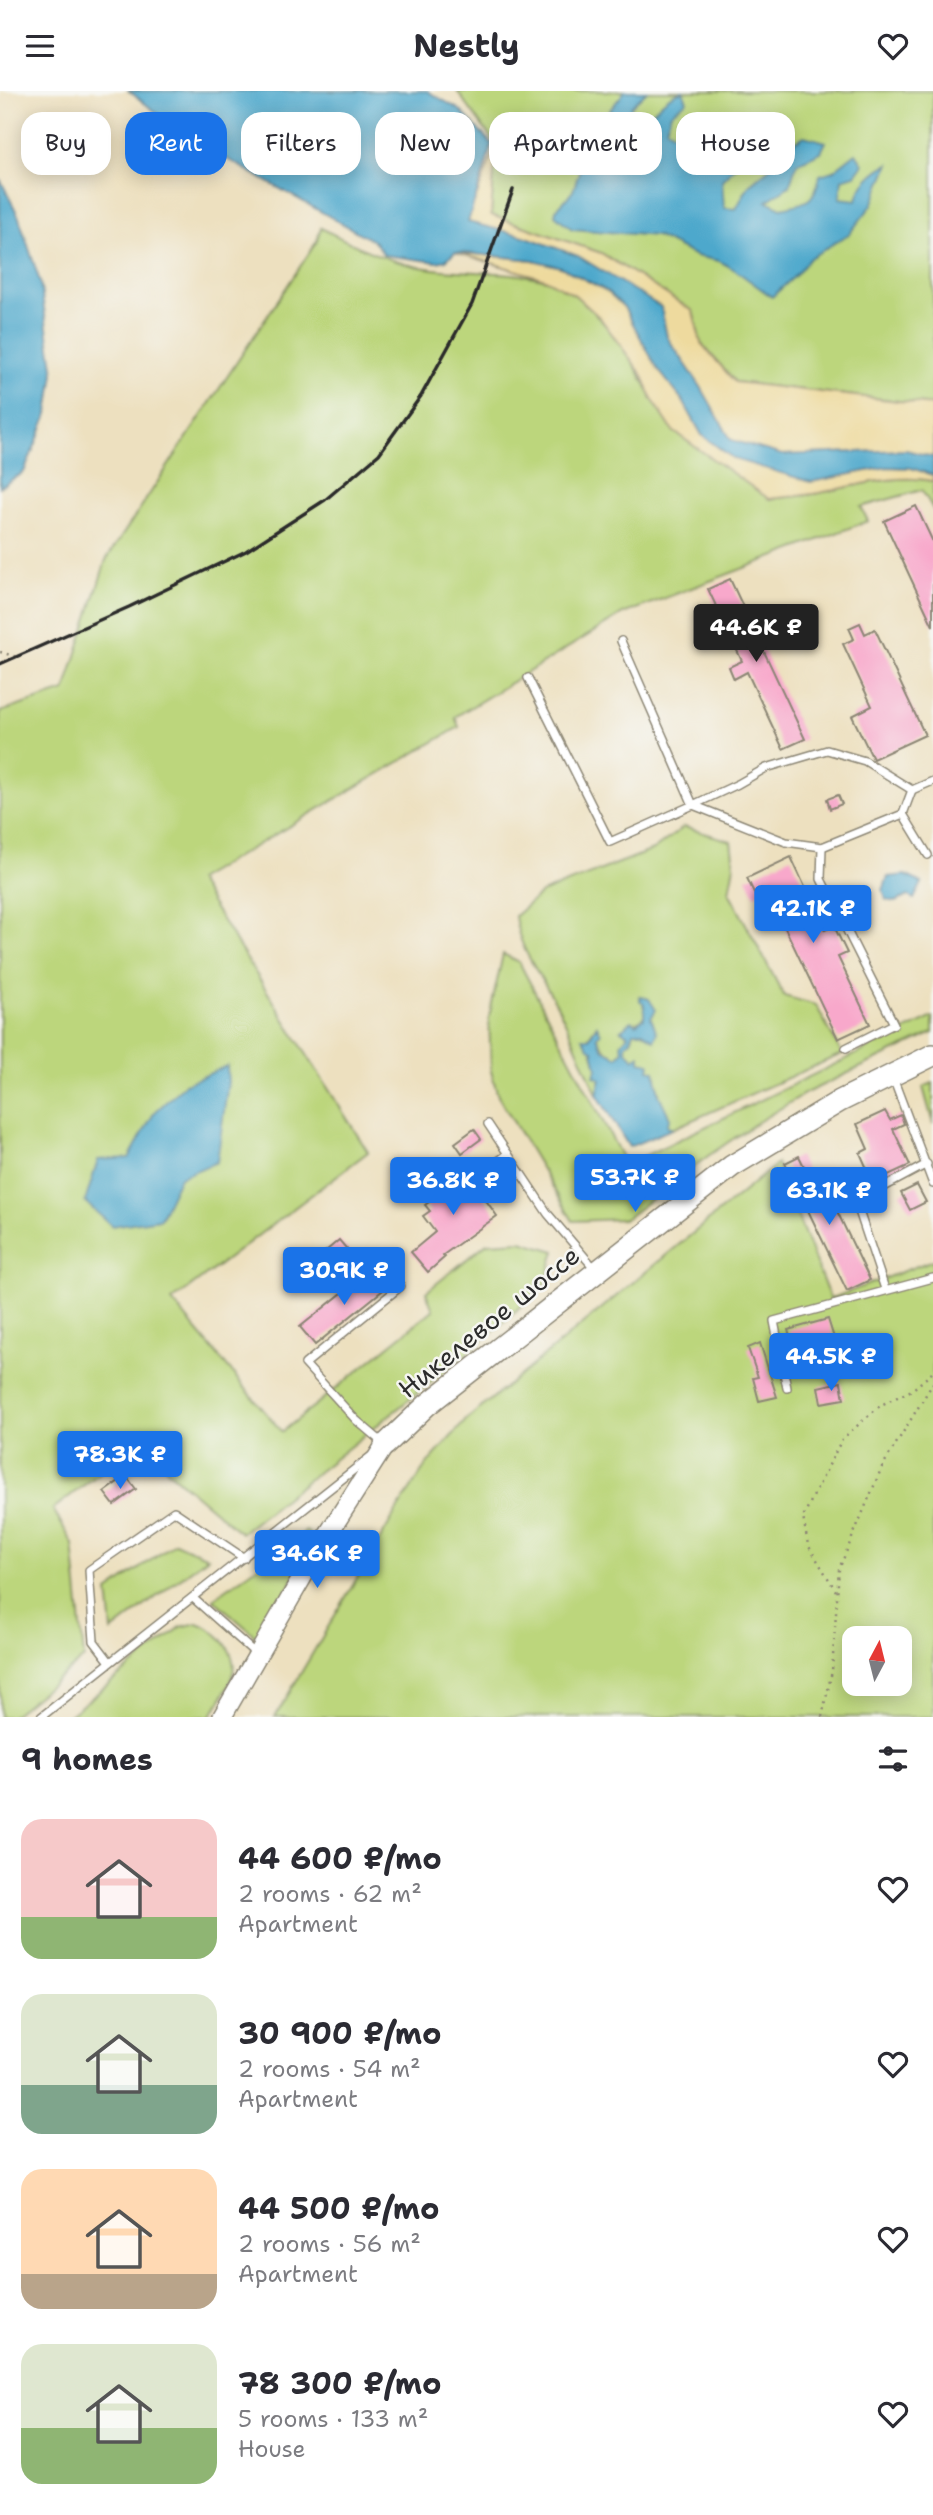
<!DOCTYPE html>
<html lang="en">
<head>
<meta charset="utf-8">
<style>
  body { margin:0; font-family:"Shantell Sans",sans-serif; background:#f7f7f7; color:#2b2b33; height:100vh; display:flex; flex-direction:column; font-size:26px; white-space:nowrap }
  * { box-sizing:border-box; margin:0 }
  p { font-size:23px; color:#7c7c81 }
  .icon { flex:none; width:38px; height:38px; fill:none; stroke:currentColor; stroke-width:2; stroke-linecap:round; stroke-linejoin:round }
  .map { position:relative; height:1626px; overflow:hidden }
  .sheet { display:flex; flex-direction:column; background:#fff; flex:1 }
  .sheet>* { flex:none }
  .guide { position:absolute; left:21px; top:21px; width:892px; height:63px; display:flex; gap:14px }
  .needle { width:46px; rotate:7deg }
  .buttons { position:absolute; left:842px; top:1535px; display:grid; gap:14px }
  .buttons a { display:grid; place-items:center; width:70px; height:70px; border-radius:14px; background:#fff; box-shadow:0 4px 18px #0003; font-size:35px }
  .price { position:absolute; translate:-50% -60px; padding:0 16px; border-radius:7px; background:#1a73e8; color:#fff; font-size:23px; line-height:46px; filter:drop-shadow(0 2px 4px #0008) }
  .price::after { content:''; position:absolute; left:50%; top:42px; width:21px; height:16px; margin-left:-10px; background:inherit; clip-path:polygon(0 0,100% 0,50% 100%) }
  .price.on { background:#222; color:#fff }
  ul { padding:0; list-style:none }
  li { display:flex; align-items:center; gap:21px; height:175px; padding:0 21px }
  li span { display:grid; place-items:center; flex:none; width:196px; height:140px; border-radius:21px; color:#555 }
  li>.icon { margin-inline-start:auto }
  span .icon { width:84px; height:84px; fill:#fffc; stroke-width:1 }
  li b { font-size:30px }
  h2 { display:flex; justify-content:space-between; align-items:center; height:84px; padding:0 21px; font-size:30px }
  .pill { padding:0 24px; border-radius:21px; background:#fff; box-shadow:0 4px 18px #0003; font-size:24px; line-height:63px }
  .pill.on { background:#1a73e8; color:#fff }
  header { display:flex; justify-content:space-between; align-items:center; height:91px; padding:0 21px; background:#fff; font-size:32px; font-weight:700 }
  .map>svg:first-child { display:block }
  .green { fill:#bcd67b; stroke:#748053; stroke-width:2; fill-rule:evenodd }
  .sand { fill:#eeda9e; stroke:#8c8264; stroke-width:2 }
  .water { fill:#4ea8cc; stroke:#3c6a7c; stroke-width:2 }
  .building { fill:#f8a8cb }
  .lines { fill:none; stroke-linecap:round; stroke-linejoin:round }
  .service-casing { stroke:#8c8675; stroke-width:10 }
  .tertiary-casing { stroke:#8c8675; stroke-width:21 }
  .secondary-casing { stroke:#8c8675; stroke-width:24 }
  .path { stroke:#8c8675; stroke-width:2.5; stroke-dasharray:2 5; stroke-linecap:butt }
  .service { stroke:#fff; stroke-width:7 }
  .tertiary { stroke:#fff; stroke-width:18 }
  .secondary { stroke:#fff; stroke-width:21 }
  .rail { stroke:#2b2b2b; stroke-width:3.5 }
  .labels { text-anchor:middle; stroke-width:5; stroke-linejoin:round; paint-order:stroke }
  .street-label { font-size:26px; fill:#2b2b2b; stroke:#f6f6f2 }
</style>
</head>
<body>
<header><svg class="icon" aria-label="menu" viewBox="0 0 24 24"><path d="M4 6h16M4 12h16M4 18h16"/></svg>Nestly<svg class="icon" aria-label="heart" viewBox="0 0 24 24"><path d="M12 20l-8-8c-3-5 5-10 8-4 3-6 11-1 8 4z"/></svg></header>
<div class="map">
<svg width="933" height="1626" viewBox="0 0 933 1626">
  <rect width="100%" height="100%" fill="#f6f6f2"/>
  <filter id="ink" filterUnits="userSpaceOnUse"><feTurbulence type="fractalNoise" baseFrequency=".0143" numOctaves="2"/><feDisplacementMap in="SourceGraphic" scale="14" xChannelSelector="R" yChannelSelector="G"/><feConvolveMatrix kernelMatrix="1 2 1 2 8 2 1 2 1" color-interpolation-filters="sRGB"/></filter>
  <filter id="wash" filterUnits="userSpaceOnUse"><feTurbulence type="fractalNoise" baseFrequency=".00686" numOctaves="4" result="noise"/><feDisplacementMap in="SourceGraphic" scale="28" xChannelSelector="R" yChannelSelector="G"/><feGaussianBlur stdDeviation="1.57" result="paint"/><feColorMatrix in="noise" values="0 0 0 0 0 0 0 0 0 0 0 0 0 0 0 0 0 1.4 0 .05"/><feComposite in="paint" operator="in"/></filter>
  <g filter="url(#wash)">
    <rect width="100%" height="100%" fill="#ede0bf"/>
    <g class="green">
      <path d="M457,0H933V314L735,291L701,252L692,220L601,162L491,124L496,54Z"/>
      <path d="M321,137C352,153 381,168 415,175C457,184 502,178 543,188C586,197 636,269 652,308L769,408C787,406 806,405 824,401C861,394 895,383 933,390V418L922,399L861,416L868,430L623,523L455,626L459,636L197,789L368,1061L172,1210L282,1341L433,1219L426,1201L487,1152L521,1150L555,1160L545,1194L468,1262L241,1442L169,1381L144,1348L53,1418L73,1453L84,1567L11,1626H0V621L65,600L106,469L317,150Z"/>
      <path d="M684,736L731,750L734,774L729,801L784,905L816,914L842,963L672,1038L667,1034L670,1027C666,1020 662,1014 660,1007C657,996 659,990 651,981C642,970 627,969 626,954L631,949L634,941H643L654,948L649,908L640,906L644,913V927L621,939L628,944L623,960L617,966C604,958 597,952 596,935L588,947L601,988L597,1003C584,975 573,946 559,918C543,886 519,861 515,825L541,802L653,759Z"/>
      <path d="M503,863L519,871L626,1074L933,926V942L806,1002L758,1031L708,1065L625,1128L573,1130L498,1005L491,980L489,926Z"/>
      <path d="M933,992V1033L923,996Z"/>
      <path d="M777,1073L830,1208L933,1169V1626H275L399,1416L427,1373L466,1329ZM854,1547H900V1592H854Z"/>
      <path d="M306,1440L316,1449L259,1548L213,1508Z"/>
      <path d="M175,1452L208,1466L112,1540L108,1500Z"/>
      <path d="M197,1532C221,1540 242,1566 230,1592C225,1604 217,1615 210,1626H67L181,1536Z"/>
    </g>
    <g class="sand">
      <path d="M496,54L491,124L601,162L693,220L701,252L735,291L933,314V366L906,359L782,364L731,349L701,296L667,246L660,215L467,131Z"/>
      <path d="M455,161L533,169L562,176L607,200L624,216L657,277L683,310L702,344L778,380L811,391L887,376L911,377L933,384V390C895,383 861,394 824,401C806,405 787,406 769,408L673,340L652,308L643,285L600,227L575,204L545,188Z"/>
    </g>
    <g class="water">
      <path d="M129,0H427L460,19L492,53L468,131L524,145L578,165L661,216L667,246L701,296L731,349L782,364L906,359L933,366V384L911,377L887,376L811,391L734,368L702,344L683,310L657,277L624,216L607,200L561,176L533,169L455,161L446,169L437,171L384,164L375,151L218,63L166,29Z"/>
      <path d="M625,0H647L631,15L632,31L642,32C656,19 664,5 683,0L687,10L671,22L666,37C682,50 703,57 724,50C732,47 740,38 746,33L760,34L764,47L722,89L724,117L736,118L749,94L778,70L793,52L804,45L826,51L821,61L797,72L789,95L767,110L781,117C808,111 814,112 820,84L833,80L856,62L863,73L855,84L842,88L840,107L857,109C859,94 875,79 889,73L872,114L849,143L810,167L797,183L772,206L735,179L719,170L696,165L656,145L572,138L555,124L556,119L573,100L579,81L583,53Z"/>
      <path d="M0,88L18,124L40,191L54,282L48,323L24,381L0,396Z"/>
      <path d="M905,784L922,792L914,808L908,805L895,811L886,809L883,799L888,786Z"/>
      <path d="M640,905L649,908L656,919L651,927L657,942L654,949L643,941H634L631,949L626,954V959L634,968L640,964V971L650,973L649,978L655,980L659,1004L670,1027L667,1034L672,1038L629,1056L597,1003L601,988L594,985L597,978L593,959L589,957L583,947H589L597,934L601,942L597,945L603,958L617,966L623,960L621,953L628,944L621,939L632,930L636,933L644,927V913L640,910Z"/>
      <path d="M227,975L228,991L217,1071L180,1086L160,1128L112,1135L85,1111L98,1069L129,1067L154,1022L185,993Z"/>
    </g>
    <g id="blocks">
      <g class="building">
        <path d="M916,415L933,451V535L884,430Z"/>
        <path d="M730,488L805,648L783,658L747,581L734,588L729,576L742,570L708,498Z"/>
        <path d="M860,532L865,543L875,538L925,644L873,668L852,625L872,615L843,553L854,548L849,537Z"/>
        <path d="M838,704L842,713L830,718L827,708Z"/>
        <path d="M791,766L825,839L834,835L847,862L838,866L870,933L838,948L767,799L755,804L747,787Z"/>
        <path d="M885,1020L890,1029L901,1024L904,1033L893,1038L910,1074L873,1091L860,1062L868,1058L857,1033Z"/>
        <path d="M474,1038L481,1048L462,1062L455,1052Z"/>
        <path d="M799,1065L816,1100L825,1095L870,1189L847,1200L785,1072Z"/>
        <path d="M459,1071L497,1125L443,1164L445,1166L428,1181L411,1161L435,1141L423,1125L430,1120L425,1114L451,1095L442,1083Z"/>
        <path d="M917,1094L926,1111L910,1119L901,1102Z"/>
        <path d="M339,1149L352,1164L332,1180L320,1165Z"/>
        <path d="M373,1177L388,1195L315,1254L300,1236Z"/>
        <path d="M828,1228L834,1247L794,1259L788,1239Z"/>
        <path d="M760,1252L777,1306L759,1310L753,1287L758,1286L748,1257Z"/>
        <path d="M841,1291L844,1308L821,1312L818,1296Z"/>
        <path d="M126,1385L136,1398L114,1414L104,1401Z"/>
      </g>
    </g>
  </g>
  <g filter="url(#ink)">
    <use href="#blocks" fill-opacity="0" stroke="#8c8675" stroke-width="2"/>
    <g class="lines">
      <g class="service-casing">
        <g id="service">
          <path d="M621,550L693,714L738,693L766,677L827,659L865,670L912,699L933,690"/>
          <path d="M528,587L610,751L693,714L786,751L822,756L903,723L912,699"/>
          <path d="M903,723L928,764"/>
          <path d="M822,756L821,788L894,933L846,957"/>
          <path d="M893,987L933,1093"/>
          <path d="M488,1033L548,1123L595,1178"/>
          <path d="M480,1083L508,1063"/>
          <path d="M885,1198L856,1111L927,1073"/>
          <path d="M787,1297L774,1230L933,1187"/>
          <path d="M383,1352L356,1329L305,1273L401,1195"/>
          <path d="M193,1507L256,1563"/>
          <path d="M110,1571L94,1550L89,1479L174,1420L244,1467"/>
          <path d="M41,1626L370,1366"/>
        </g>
      </g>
      <g class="tertiary-casing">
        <path id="tertiary" d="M222,1626L318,1459L385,1354"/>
      </g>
      <g class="secondary-casing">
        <path id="secondary" d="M385,1354L427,1314L732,1075L840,1010L933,964"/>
      </g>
      <g class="path">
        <path d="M0,561L17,566"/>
        <path d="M836,1500L808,1454L803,1426L842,1348L881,1314L912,1299L933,1281"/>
        <path d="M822,1626L832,1580L839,1478L882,1376L933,1292"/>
      </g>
      <use href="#service" class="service"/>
      <use href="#tertiary" class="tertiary"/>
      <use href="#secondary" class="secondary"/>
      <path class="rail" d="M0,573L129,516L246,460L325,409L379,363L421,305L472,213L513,99"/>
    </g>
  </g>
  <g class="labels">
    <g class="street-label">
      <text transform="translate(489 1231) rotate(-39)" y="9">Никелевое шоссе</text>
    </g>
  </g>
</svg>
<div class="buttons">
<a><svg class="needle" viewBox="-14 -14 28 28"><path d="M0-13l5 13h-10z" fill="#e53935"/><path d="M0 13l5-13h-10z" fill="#7c7c81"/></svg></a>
</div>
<b class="price on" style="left:756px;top:573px">44.6K ₽</b>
<b class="price" style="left:813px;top:854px">42.1K ₽</b>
<b class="price" style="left:635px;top:1123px">53.7K ₽</b>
<b class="price" style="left:453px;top:1126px">36.8K ₽</b>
<b class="price" style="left:829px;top:1136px">63.1K ₽</b>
<b class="price" style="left:344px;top:1216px">30.9K ₽</b>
<b class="price" style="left:831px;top:1302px">44.5K ₽</b>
<b class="price" style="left:120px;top:1400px">78.3K ₽</b>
<b class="price" style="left:317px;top:1499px">34.6K ₽</b>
<div class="guide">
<a class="pill">Buy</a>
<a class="pill on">Rent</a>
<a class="pill">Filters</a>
<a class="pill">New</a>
<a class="pill">Apartment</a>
<a class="pill">House</a>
</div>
</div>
<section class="sheet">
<h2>9 homes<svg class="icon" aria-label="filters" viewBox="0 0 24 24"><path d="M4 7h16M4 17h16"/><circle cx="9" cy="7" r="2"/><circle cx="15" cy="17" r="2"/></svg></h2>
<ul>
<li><span style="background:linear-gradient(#f6c9c9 70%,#8fb573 0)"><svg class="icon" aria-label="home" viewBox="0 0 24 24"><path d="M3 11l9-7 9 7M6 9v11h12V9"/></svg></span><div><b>44 600 ₽/mo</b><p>2 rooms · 62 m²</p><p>Apartment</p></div><svg class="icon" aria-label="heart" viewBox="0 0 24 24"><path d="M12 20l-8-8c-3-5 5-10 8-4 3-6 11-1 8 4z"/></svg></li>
<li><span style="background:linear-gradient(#dfe7d0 65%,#7fa58c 0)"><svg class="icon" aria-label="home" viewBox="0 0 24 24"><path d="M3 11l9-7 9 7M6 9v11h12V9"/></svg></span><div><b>30 900 ₽/mo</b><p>2 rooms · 54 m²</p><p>Apartment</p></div><svg class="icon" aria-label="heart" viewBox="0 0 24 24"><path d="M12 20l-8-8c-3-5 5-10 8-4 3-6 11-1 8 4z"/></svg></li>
<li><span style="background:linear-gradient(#ffd9b3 75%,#b9a48a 0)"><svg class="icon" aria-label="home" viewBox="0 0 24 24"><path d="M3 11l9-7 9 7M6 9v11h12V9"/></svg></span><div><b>44 500 ₽/mo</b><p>2 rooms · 56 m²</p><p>Apartment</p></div><svg class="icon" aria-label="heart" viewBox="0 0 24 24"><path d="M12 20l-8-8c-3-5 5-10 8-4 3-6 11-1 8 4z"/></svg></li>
<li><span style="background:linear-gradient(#dfe7d0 60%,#8fb573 0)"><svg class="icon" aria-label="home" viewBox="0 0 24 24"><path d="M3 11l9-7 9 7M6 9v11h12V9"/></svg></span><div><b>78 300 ₽/mo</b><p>5 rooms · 133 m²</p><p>House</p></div><svg class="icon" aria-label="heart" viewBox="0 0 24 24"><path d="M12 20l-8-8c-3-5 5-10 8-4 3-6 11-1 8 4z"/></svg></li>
</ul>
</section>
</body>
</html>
